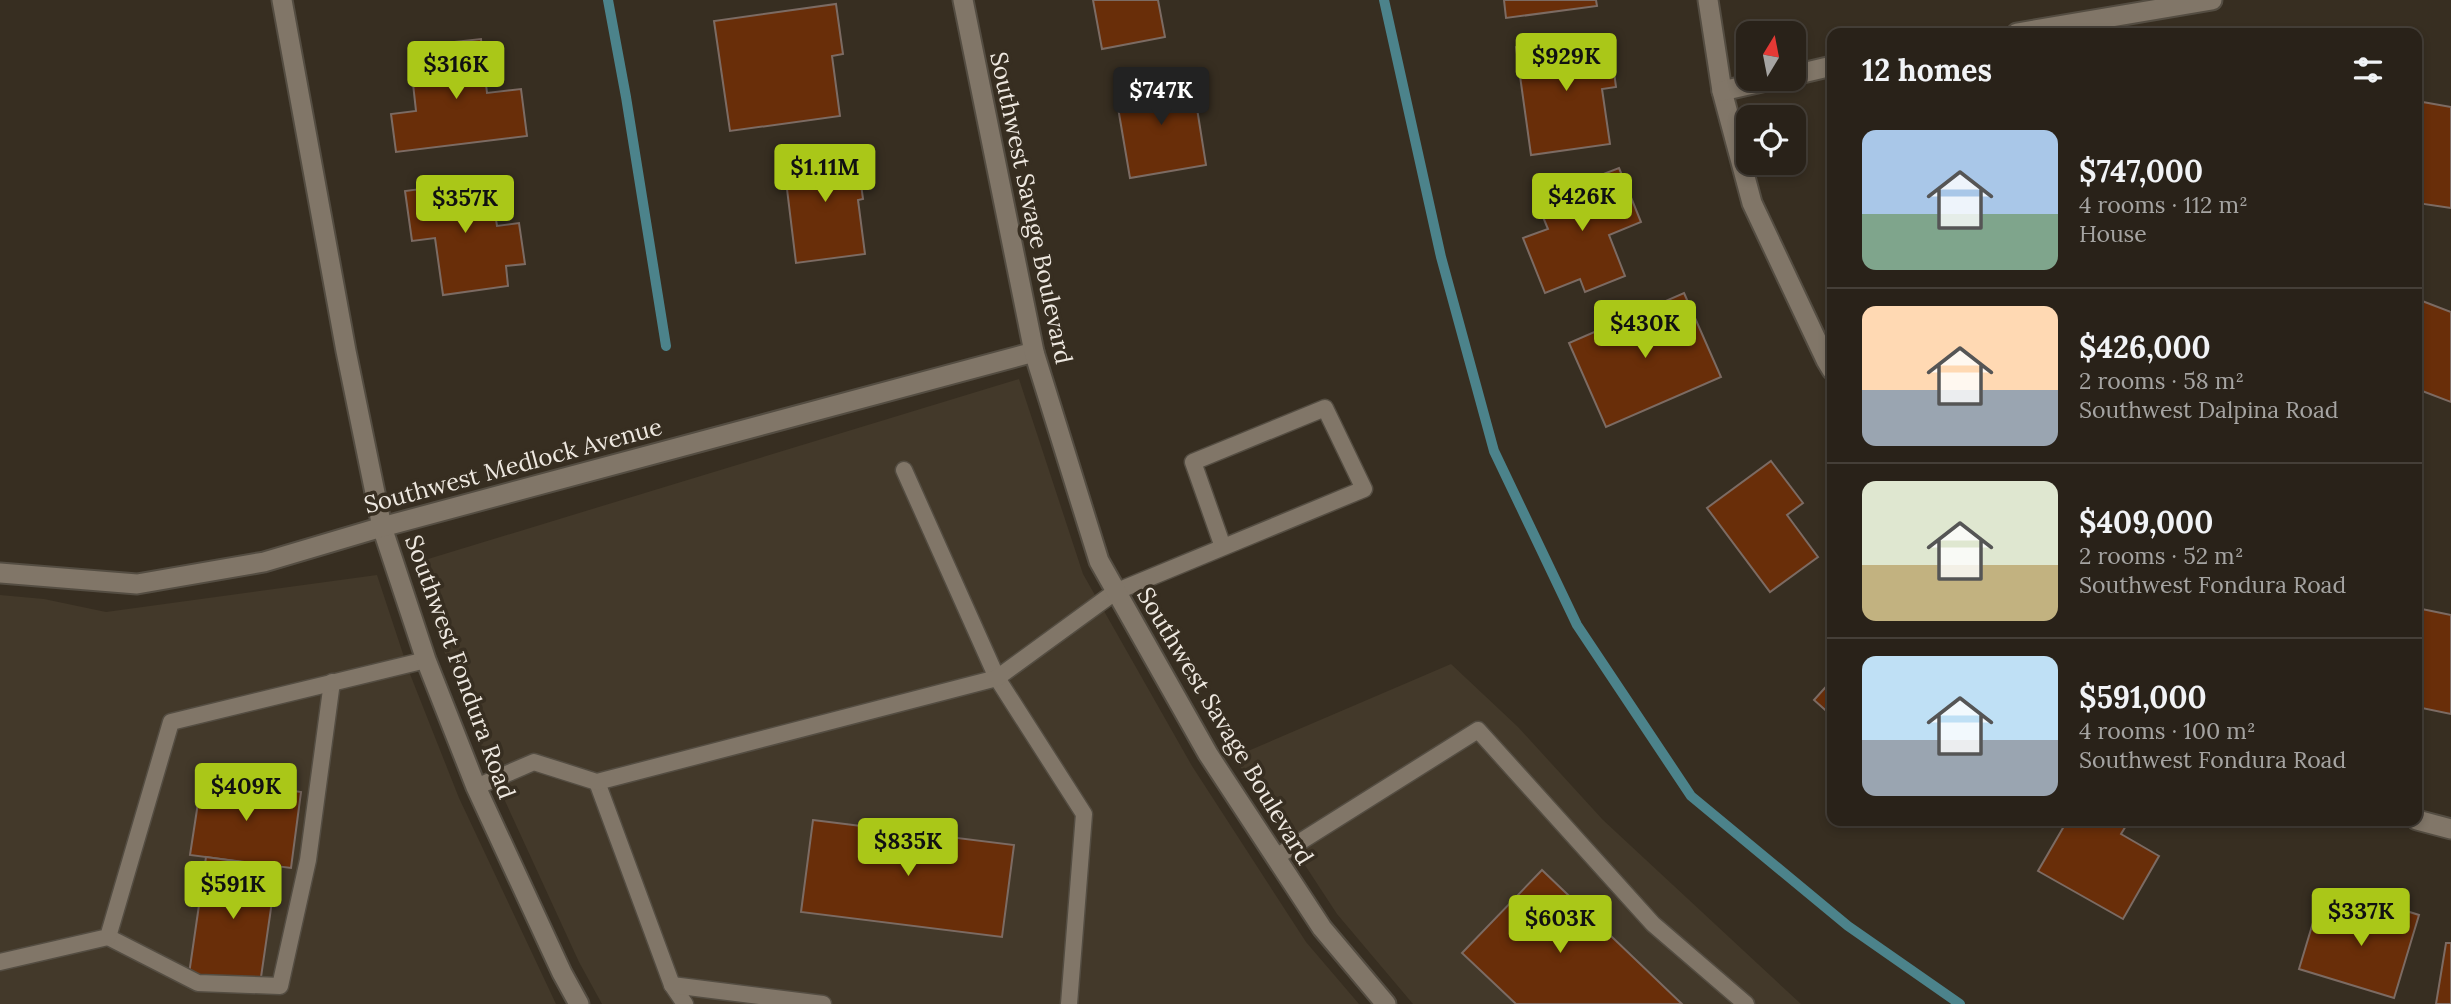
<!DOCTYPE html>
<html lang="en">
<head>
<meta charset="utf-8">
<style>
  body { margin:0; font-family:Lora,serif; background:#352f26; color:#f1f3f6; height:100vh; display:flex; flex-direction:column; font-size:26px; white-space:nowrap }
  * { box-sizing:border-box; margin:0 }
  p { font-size:23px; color:#a5a4a2 }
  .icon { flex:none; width:38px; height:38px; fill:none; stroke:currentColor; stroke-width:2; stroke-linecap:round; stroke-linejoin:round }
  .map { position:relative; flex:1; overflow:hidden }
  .panel { position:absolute; left:1827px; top:28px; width:595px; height:798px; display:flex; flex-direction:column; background:#292219; border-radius:14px; box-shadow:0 4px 10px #0003,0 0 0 2px #453f38 }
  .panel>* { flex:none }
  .needle { width:46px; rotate:10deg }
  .controls { position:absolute; left:1736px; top:21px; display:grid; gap:14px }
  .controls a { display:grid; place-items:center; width:70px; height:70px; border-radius:14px; background:#292219; box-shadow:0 4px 10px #0003,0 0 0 2px #453f38; font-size:35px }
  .price { position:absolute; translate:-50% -60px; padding:0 16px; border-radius:7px; background:#aac718; color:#111; font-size:23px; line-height:46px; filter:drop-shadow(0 2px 4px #0008) }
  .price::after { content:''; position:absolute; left:50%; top:42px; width:21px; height:16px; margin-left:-10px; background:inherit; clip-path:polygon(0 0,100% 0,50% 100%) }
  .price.current { background:#222; color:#fff }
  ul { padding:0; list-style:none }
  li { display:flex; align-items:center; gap:21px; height:175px; padding:0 35px }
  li+li { border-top:2px solid #453f38 }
  li span { display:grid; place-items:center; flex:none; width:196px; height:140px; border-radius:14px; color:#555 }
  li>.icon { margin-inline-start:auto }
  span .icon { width:84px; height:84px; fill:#fffc; stroke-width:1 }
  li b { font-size:30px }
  h2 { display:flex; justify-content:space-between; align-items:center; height:84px; padding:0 35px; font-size:30px }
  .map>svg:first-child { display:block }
  .commercial { fill:#43392a }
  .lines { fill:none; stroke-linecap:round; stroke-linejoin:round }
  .stream { stroke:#4c838b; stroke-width:10 }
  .building { fill:#692e09; stroke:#7c6b63; stroke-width:2 }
  .service-casing { stroke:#544d42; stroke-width:19 }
  .minor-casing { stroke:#544d42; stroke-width:23 }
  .tertiary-casing { stroke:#544d42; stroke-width:23 }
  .service { stroke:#817668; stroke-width:16 }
  .minor { stroke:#817668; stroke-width:19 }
  .tertiary { stroke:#817668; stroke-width:19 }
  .labels { text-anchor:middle; stroke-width:7; stroke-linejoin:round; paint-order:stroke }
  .street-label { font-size:24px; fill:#eee8e0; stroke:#372e21 }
</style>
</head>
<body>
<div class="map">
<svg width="2451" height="1004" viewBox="0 0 2451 1004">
  <rect width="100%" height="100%" fill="#372e21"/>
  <g class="commercial">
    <path d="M1019,379L1083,574L1192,766L1306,942L1359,1004H602L579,962L494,777L444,651L415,563Z"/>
    <path d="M377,575L408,669L459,798L556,1004H0V595L44,599L106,612Z"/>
    <path d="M1451,664L1518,727L1603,820L1801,1004H1413L1337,914L1234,757Z"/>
  </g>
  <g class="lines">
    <g class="stream">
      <path d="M608,0L626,97L666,346"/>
      <path d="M1384,0L1441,257L1494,451L1577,625L1691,796L1848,926L1960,1004"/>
    </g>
  </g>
  <g class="building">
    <path d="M1093,0H1158L1165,37L1102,49Z"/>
    <path d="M1504,0H1596L1597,6L1506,18Z"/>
    <path d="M836,4L843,54L832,56L840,116L730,131L714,21Z"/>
    <path d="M1609,35L1616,87L1602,89L1610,144L1531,155L1516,47Z"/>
    <path d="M481,39L487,93L521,89L527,136L396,152L391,114L416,111L409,47Z"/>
    <path d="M1192,77L1206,165L1130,178L1115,90Z"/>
    <path d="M2417,101L2451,107V208L2417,203Z"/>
    <path d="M856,147L863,199L858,200L865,254L796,263L783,156Z"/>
    <path d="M1619,168L1641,222L1609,235L1625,276L1585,292L1580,279L1545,293L1523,238L1548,229L1536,200Z"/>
    <path d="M490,180L497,226L519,223L525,264L506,266L508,286L443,295L435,238L412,241L405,191Z"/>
    <path d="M1684,293L1721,377L1606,427L1569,343Z"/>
    <path d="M2417,299L2451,312V402L2417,389Z"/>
    <path d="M1771,461L1803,503L1787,515L1818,557L1770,592L1707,508Z"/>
    <path d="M2417,608L2451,615V714L2417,707Z"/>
    <path d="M1832,680V716L1814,700Z"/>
    <path d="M202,777L301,792L291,868L190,855Z"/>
    <path d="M813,820L1014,845L1002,937L801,912Z"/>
    <path d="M2067,821H2129L2121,834L2159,856L2123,919L2038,871Z"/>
    <path d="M206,857L277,867L260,984L189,974Z"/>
    <path d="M1542,870L1682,1004H1516L1462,953Z"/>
    <path d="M2381,903L2419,915L2394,998L2299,969L2318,906L2375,923Z"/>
    <path d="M2446,943H2451V1004H2436Z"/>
  </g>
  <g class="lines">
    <g class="service-casing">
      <g id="service">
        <path d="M904,470L997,678L1084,814L1069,1004"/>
        <path d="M597,782L672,985L685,1004"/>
        <path d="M476,787L534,762L597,782L997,678L1115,592L1364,489L1325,408L1193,462L1223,547"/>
        <path d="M1276,857L1478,730L1653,924L1746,1004"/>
        <path d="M108,937L198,983L280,986L308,860L332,682"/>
        <path d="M0,962L108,937L171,722L426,660"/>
        <path d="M672,985L823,1004"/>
      </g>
    </g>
    <g class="minor-casing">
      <g id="minor">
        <path d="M282,0L346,351L382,527L426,660L476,787L562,973L579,1004"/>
        <path d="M1708,0L1722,91L1752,203L1826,360L1832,370"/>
        <path d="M2017,33L2212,0"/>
        <path d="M1794,75L1832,66"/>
        <path d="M1722,91L1775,79"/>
        <path d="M0,573L137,584L264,562L382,527L1034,352"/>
        <path d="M2417,820L2451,829"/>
      </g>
    </g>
    <g class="tertiary-casing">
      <path id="tertiary" d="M963,0L1034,352L1099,561L1208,754L1322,928L1386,1004"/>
    </g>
    <use href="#service" class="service"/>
    <use href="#minor" class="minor"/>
    <use href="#tertiary" class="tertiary"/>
  </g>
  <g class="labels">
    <g class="street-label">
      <text transform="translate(1031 208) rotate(78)" y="8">Southwest Savage Boulevard</text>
      <text transform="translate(513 466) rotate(-15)" y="8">Southwest Medlock Avenue</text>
      <text transform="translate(460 667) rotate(70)" y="8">Southwest Fondura Road</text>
      <text transform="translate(1225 726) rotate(59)" y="8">Southwest Savage Boulevard</text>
    </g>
  </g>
</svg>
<div class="controls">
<a><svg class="needle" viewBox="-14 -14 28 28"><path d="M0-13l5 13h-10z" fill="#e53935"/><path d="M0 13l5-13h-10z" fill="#a5a4a2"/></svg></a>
<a><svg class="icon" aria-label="locate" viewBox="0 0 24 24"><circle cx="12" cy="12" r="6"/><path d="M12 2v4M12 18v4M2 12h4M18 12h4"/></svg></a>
</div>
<b class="price" style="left:1566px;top:93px">$929K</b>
<b class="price" style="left:456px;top:101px">$316K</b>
<b class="price current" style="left:1161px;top:127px">$747K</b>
<b class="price" style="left:825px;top:204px">$1.11M</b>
<b class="price" style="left:1582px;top:233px">$426K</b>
<b class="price" style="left:465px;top:235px">$357K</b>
<b class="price" style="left:1645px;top:360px">$430K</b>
<b class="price" style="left:246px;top:823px">$409K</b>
<b class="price" style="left:908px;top:878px">$835K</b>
<b class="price" style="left:233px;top:921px">$591K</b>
<b class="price" style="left:2361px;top:948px">$337K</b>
<b class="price" style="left:1560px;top:955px">$603K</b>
<section class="panel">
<h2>12 homes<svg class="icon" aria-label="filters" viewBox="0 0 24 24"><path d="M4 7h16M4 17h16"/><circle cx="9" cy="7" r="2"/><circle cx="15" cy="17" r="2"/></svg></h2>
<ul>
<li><span style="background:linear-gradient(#a9c7e8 60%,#7fa58c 0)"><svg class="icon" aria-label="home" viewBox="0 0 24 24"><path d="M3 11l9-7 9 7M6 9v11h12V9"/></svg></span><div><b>$747,000</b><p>4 rooms · 112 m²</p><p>House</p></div></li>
<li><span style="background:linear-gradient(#ffd9b3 60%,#9aa5b1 0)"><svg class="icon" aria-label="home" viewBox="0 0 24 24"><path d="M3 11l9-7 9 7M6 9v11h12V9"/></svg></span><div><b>$426,000</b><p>2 rooms · 58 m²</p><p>Southwest Dalpina Road</p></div></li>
<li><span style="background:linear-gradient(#dfe7d0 60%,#c2b280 0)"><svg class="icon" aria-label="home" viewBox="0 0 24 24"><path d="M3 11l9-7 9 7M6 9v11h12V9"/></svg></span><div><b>$409,000</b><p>2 rooms · 52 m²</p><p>Southwest Fondura Road</p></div></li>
<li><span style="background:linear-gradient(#bfe0f5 60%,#9aa5b1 0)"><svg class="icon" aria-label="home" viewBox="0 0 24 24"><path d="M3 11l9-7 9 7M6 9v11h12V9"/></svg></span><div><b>$591,000</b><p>4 rooms · 100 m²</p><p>Southwest Fondura Road</p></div></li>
</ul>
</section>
</div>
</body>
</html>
